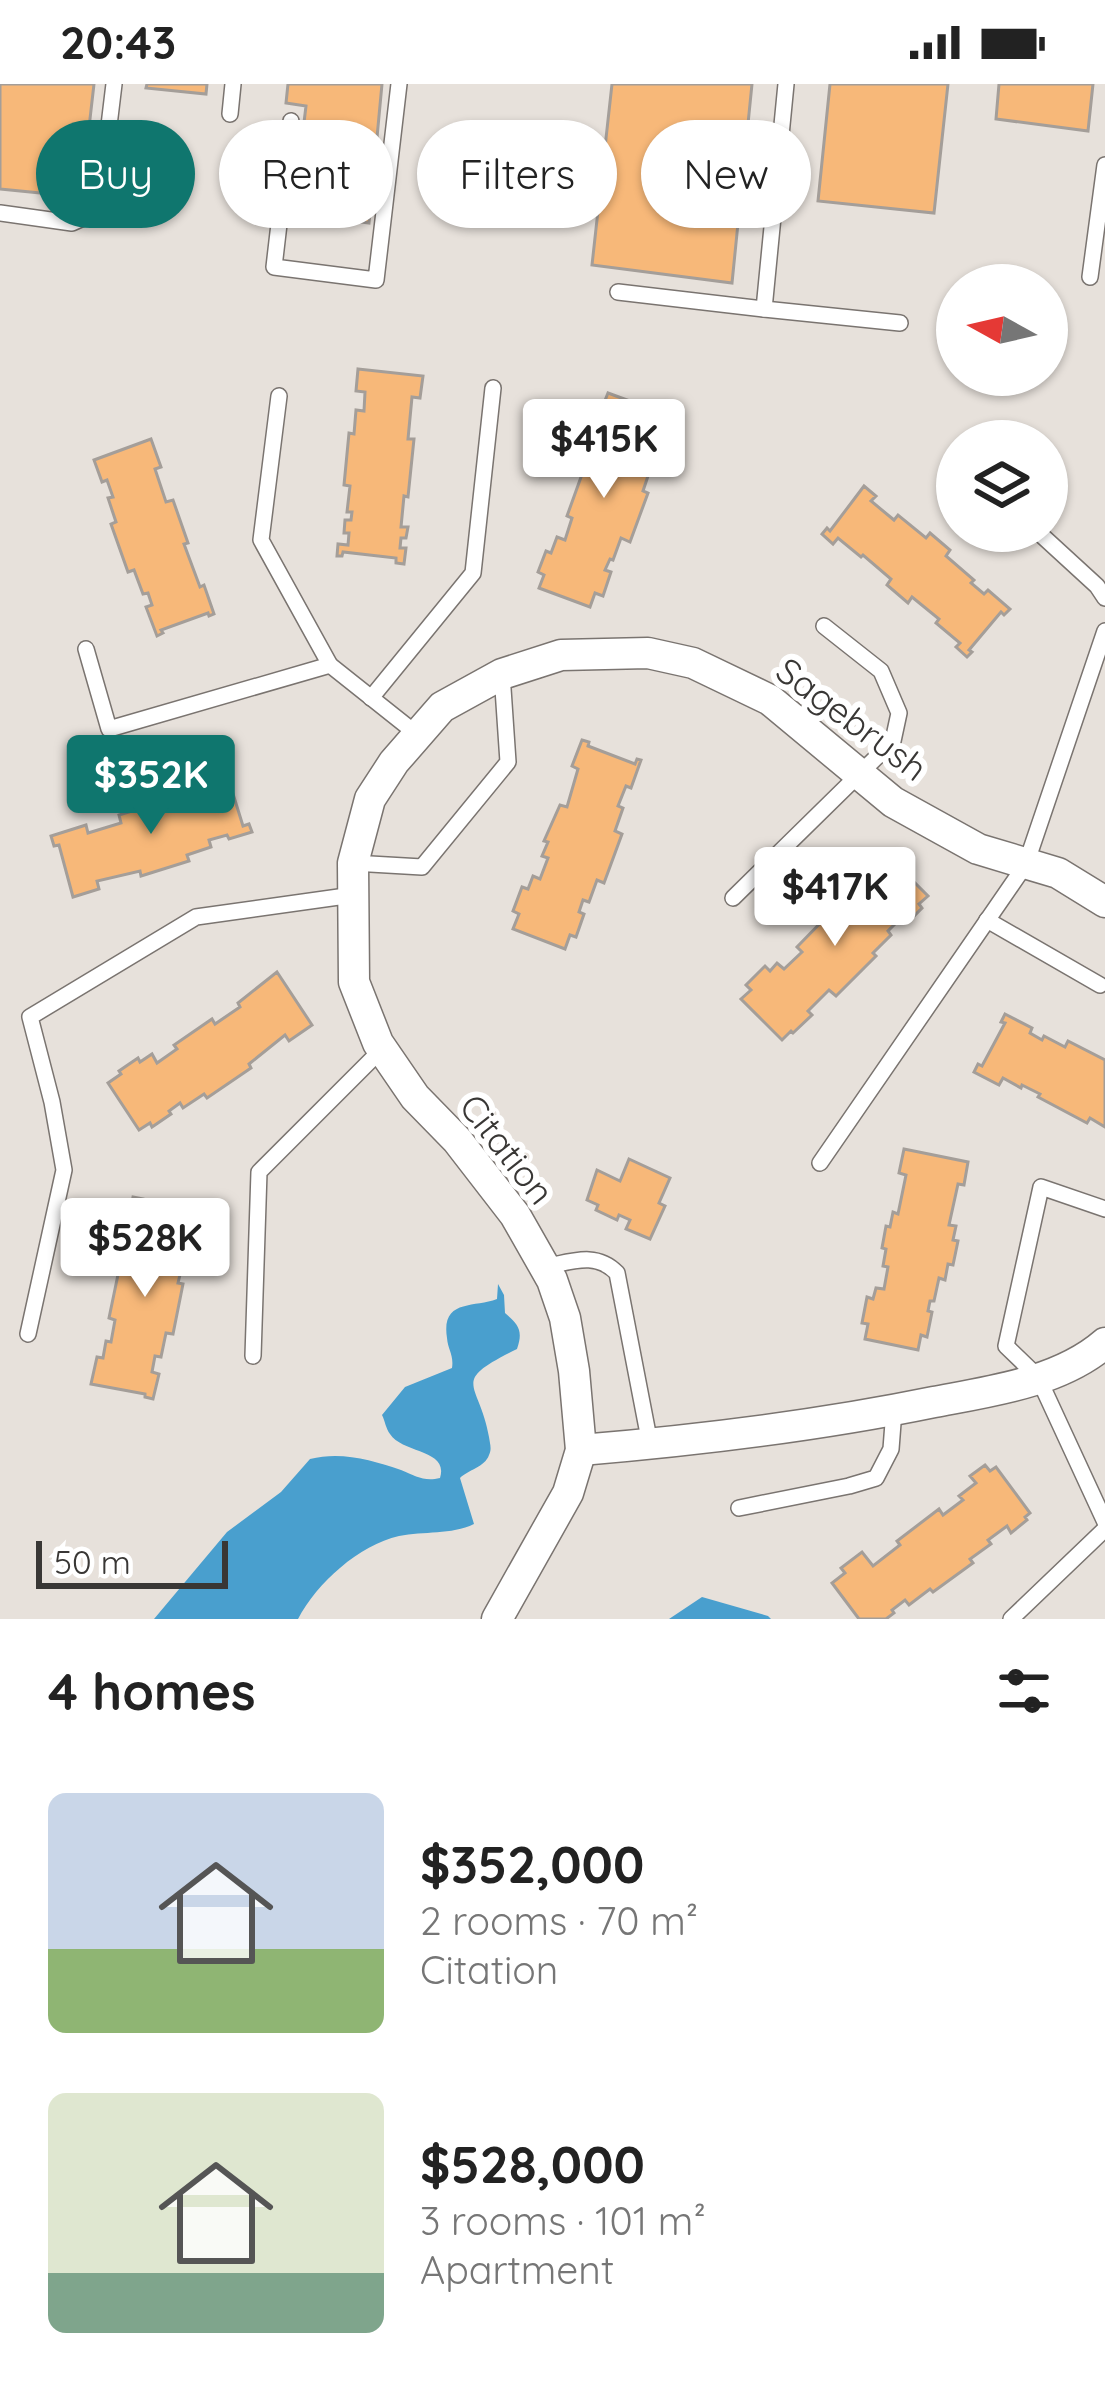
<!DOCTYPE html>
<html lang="en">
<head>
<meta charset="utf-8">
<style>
  body { margin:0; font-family:Quicksand,sans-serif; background:#f2f2f2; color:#222; height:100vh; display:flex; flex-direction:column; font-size:45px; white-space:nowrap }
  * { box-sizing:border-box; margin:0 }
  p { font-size:39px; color:#767676 }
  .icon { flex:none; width:66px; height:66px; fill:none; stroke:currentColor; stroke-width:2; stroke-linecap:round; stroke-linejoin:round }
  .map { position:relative; height:1535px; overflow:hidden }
  .details { display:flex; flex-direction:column; background:#fff; flex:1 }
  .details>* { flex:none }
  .banner { position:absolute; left:36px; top:36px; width:1035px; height:108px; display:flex; gap:24px }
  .needle { width:78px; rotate:278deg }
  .tools { position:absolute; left:936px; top:180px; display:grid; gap:24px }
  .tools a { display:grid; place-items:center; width:132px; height:132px; border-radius:50%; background:#fff; box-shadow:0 3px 9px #0004; font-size:60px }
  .scale { position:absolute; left:36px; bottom:30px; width:192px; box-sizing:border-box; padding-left:12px; border:6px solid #393735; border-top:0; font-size:33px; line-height:42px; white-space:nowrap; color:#393735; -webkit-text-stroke:9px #fff; paint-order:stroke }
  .price { position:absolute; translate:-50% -102px; padding:0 27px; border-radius:12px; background:#fff; color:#222; font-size:39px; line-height:78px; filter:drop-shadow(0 3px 6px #0008) }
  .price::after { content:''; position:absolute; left:50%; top:72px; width:36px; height:27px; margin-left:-18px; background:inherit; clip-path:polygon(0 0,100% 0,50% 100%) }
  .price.selected { background:#0f766e; color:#fff }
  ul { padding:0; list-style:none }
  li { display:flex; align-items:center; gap:36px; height:300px; padding:0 48px }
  li span { display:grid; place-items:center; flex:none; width:336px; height:240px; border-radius:18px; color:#555 }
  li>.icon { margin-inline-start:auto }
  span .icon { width:144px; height:144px; fill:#fffc; stroke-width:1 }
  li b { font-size:51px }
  h2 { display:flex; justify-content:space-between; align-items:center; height:144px; padding:0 48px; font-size:51px }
  .chip { padding:0 42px; border-radius:54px; background:#fff; box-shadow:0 3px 9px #0004; font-size:42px; line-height:108px }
  .chip.selected { background:#0f766e; color:#fff }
  .status { display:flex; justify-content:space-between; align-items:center; height:84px; padding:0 60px; background:#fff; direction:ltr }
  .status svg { height:33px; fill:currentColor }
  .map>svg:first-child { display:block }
  .water { fill:#499fce }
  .building { fill:#f7b879; stroke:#a49e99; stroke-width:3 }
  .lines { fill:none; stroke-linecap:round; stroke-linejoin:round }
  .lane-casing { stroke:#7a7470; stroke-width:18 }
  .street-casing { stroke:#7a7470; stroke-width:33 }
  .lane { stroke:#fff; stroke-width:15 }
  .street { stroke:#fff; stroke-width:30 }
  .labels { text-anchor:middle; stroke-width:12; stroke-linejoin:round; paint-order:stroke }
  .street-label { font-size:36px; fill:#393735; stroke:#fff }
</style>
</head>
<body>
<div class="status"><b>20:43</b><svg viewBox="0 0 49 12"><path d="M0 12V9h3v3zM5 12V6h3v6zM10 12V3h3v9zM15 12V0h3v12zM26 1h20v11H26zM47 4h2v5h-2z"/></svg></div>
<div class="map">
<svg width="1105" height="1535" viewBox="0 0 1105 1535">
  <rect width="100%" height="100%" fill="#e7e1db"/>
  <g class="water">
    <path d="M498,1200L504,1211L505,1229C517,1240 524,1245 517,1265C448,1299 479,1296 489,1353C490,1360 492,1365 489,1371C485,1383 468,1386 460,1394L474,1440C451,1451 424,1447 399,1452C359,1461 317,1499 298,1535H154L227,1448L281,1408L310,1375C341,1367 372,1376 401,1386C416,1392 424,1398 440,1394C449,1365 403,1370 390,1350C386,1345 385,1337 382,1331L405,1303L452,1284C454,1271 448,1266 447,1254C441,1215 473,1224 497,1215Z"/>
    <path d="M702,1513L768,1532L771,1535H669Z"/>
  </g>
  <g class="building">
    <path d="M0,0H94L81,113L0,105Z"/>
    <path d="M147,0H207L206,10L146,4Z"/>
    <path d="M288,0H382L369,139L293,129L306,22L286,19Z"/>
    <path d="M612,0H752L732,199L592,181Z"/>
    <path d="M830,0H948L934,129L818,117Z"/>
    <path d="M999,0H1093L1088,47L996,35Z"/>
    <path d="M358,285L423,292L420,314L412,313L408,355H414L408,413L404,412L401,443H408L406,454H401L400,464H406L404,480L396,479V474L343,468L342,472H337L338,460L348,461L349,449H344L345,436H351L352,428H347L350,402L344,401L349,349L354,350L356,326L364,327L365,308L356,307Z"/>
    <path d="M608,309L665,330L660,343L664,344L658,362L653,360L647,378L652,380L643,407L648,409L630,458L621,454L613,476L610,475L605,486L611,488L603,512L595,509L590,523L539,504L544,491L538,488L546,467L551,469L557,453L565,456L572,434L567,432L585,382L590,383L598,363L592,361L600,339L594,337L601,318L604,319Z"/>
    <path d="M151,355L161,383L155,385L166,418L173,416L188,459L184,460L200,503L204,501L214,530L209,532L208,529L161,546L163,549L157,552L146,523L152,521L148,509L143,510L134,486L128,488L111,440L116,438L108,414L113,413L107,396L102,398L94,376Z"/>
    <path d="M864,402L876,412L871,417L894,436L898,431L926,454L930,449L950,466L946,472L974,496L971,499L984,510L988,506L1010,525L1004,531L1001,528L969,566L972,568L967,573L956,563L960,559L936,539L939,535L912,513L908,519L887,501L891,495L863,471L861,473L838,454L833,460L822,450L827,444L830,447Z"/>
    <path d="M582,656L589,658L588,662L635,680L637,675L641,676L631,704L626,702L618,722L623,724L615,747L622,750L604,799L597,796L589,818L583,816L579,828L584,830L576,853L570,851L565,865L513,845L519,830L513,827L522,803L528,805L533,792L540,795L548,774L542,772L548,758L544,757L560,721L567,723L578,685L572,682Z"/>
    <path d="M230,689L232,695L229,697L243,742L249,740L252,748L229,755L227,751L209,756L211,763L187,771L189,777L141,792L140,787L97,797L99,805L73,813L59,761L54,762L51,752L86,741L88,749L121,739L119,731L167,716L169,721L191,714L189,709L207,704L205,697Z"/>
    <path d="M888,772L928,812L919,820L922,824L909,837L904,831L888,847L891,851L873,869L876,872L836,912L829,906L808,927L812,931L793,949L791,947L782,956L741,915L751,906L746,901L765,882L770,887L777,879L784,885L802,868L797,863L833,826L837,829L855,811L852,809L869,792L864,788L876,776L880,780Z"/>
    <path d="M277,888L312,941L289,957L285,951L249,980L251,984L207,1014L204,1010L183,1024L180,1019L169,1027L171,1030L152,1043L150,1039L139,1046L108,999L121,990L119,987L138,974L140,978L152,970L157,979L177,965L174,961L212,935L215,940L240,923L238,919Z"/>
    <path d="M1005,930L1032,944L1030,949L1042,956L1044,952L1065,963L1068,957L1105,976V1043L1090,1034L1087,1039L1038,1013L1040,1010L1022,1001L1021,1004L1003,994L999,1001L974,988L978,980L982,982L1005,939L1001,938Z"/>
    <path d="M904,1065L968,1078L964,1101L958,1100L949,1141L956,1142L953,1156L958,1157L953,1181L948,1180L945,1196L939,1194L934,1217H930L928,1227L932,1228L927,1253L921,1251L918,1266L865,1255L868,1240L862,1239L867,1213L873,1215L876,1204L884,1205L888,1183L883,1182L886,1165L882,1164L886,1142L890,1143L893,1128L898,1130L906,1091L899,1089Z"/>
    <path d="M629,1075L670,1094L659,1119L665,1122L650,1155L626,1145L630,1136L619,1131L617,1136L596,1126L598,1121L587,1116L597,1086L620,1097Z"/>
    <path d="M133,1113L143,1115L142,1122L194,1133L178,1199L183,1200L173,1250L166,1249L161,1273L155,1272L152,1288L159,1290L153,1315L145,1313V1310L91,1300L97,1273L103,1274L106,1257L111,1258L115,1236L109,1234L120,1181L125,1182L133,1145L127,1144Z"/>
    <path d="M985,1381L990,1387L996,1383L1030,1429L1025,1433L1027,1436L1011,1449L1007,1442L988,1456L991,1460L970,1475L973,1479L933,1508L930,1505L909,1521L905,1516L892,1526L894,1529L886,1535H859L832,1499L845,1489L841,1484L862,1468L873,1482L900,1461L897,1457L939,1425L943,1431L963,1416L959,1412L976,1399L970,1392Z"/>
  </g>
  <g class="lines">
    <g class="lane-casing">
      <g id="lane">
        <path d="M230,30L233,0"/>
        <path d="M291,37L274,183L376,196L399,0"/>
        <path d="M0,129L72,139L90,131L100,116L114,0"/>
        <path d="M1090,193L1105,81"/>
        <path d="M618,208L764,225L786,0"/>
        <path d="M764,225L900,239"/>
        <path d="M279,312L261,456L330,581L418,651"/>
        <path d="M1037,447L1097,502L1105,514"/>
        <path d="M86,565L109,645L330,581"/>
        <path d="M371,614L473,489L493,304"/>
        <path d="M353,779L422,783L508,678L502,590"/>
        <path d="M733,814L893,657L899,629L881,587L824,542"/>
        <path d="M987,836L1100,901"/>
        <path d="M820,1079L1026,780L1105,547"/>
        <path d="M1105,1125L1041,1103L1006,1262L1038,1293L1105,1438"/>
        <path d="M544,1183C571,1178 596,1167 617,1189L650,1360"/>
        <path d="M28,1250L64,1086L52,1018L30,933L196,833L353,811"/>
        <path d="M253,1272L259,1088L382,965"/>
        <path d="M739,1424L849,1402L876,1394L891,1365L894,1326"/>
        <path d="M1011,1535L1105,1445"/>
      </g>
    </g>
    <g class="street-casing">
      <g id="street">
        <path d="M581,1366C700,1356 817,1342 934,1318C992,1307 1060,1298 1105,1259"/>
        <path d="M497,1535L568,1409L581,1366L574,1287L565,1234L552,1196L515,1131L457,1056L415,1013L378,959L354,898L353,779L370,715L394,678L442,623L502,590L561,571L648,569L693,579L770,616L893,718L978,765L1058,789L1105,818"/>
      </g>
    </g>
    <use href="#lane" class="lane"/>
    <use href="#street" class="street"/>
  </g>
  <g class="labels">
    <g class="street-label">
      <text transform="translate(852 635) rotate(37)" y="13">Sagebrush</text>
      <text transform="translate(507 1065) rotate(52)" y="13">Citation</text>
    </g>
  </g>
</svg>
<div class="tools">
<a><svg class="needle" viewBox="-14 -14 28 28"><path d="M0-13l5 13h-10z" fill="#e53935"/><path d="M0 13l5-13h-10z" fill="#767676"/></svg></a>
<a><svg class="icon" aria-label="layers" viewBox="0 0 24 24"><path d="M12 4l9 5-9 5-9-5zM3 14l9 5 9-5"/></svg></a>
</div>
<div class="scale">50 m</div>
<b class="price" style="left:604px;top:417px">$415K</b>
<b class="price selected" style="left:151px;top:753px">$352K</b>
<b class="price" style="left:835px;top:865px">$417K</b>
<b class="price" style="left:145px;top:1216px">$528K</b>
<div class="banner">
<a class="chip selected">Buy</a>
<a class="chip">Rent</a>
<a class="chip">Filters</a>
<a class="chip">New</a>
</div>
</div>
<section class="details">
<h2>4 homes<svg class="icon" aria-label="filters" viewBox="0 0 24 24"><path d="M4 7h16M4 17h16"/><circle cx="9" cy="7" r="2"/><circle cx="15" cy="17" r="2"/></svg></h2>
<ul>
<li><span style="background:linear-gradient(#c9d6e8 65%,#8fb573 0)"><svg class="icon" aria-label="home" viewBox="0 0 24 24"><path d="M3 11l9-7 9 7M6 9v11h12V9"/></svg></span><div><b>$352,000</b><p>2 rooms · 70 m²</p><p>Citation</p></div></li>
<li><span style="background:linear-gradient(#dfe7d0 75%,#7fa58c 0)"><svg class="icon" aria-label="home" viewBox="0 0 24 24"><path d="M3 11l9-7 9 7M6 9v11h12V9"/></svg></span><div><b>$528,000</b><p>3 rooms · 101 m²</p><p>Apartment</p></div></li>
</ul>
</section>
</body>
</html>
